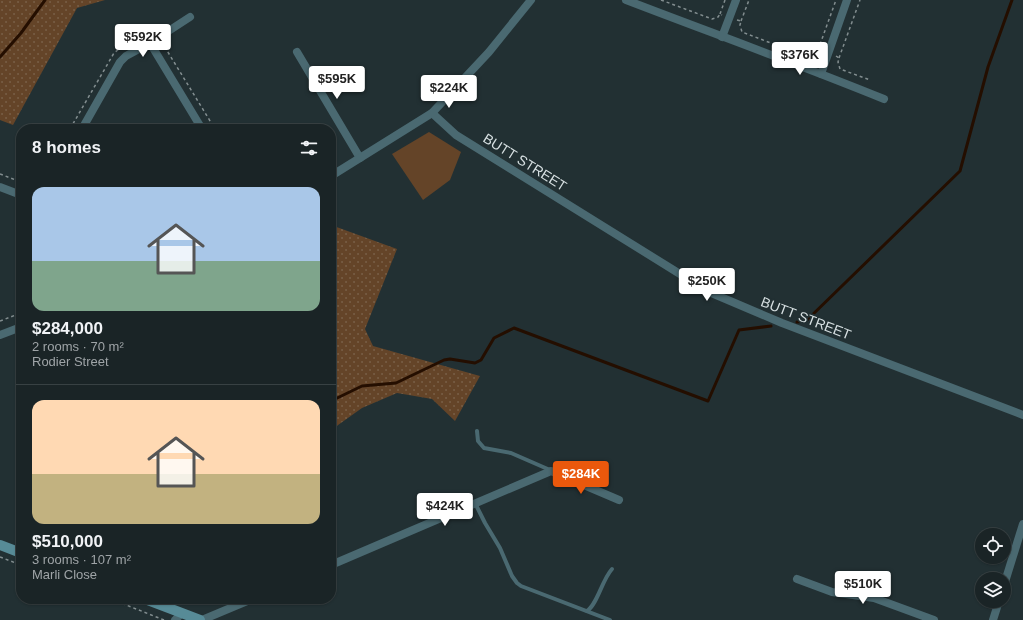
<!DOCTYPE html>
<html lang="en">
<head>
<meta charset="utf-8">
<style>
  body { margin:0; font-family:Helvetica,sans-serif; background:#273032; color:#f1f3f6; height:100vh; display:flex; flex-direction:column; font-size:15px; white-space:nowrap }
  * { box-sizing:border-box; margin:0 }
  p { font-size:13px; color:#9fa4a7 }
  .icon { flex:none; width:22px; height:22px; fill:none; stroke:currentColor; stroke-width:2; stroke-linecap:round; stroke-linejoin:round }
  .map { position:relative; flex:1; overflow:hidden }
  .side { position:absolute; left:16px; top:124px; width:320px; height:480px; display:flex; flex-direction:column; background:#1a2426; border-radius:16px; box-shadow:0 1px 3px #0004,0 0 0 1px #384143 }
  .side>* { flex:none }
  .fabs { position:absolute; left:975px; top:528px; display:grid; gap:8px }
  .fabs a { display:grid; place-items:center; width:36px; height:36px; border-radius:50%; background:#1a2426; box-shadow:0 1px 3px #0004,0 0 0 1px #384143; font-size:20px }
  .price { position:absolute; translate:-50% -34px; padding:0 9px; border-radius:4px; background:#fff; color:#222; font-size:13px; line-height:26px; filter:drop-shadow(0 1px 2px #0008) }
  .price::after { content:''; position:absolute; left:50%; top:24px; width:12px; height:9px; margin-left:-6px; background:inherit; clip-path:polygon(0 0,100% 0,50% 100%) }
  .price.selected { background:#ea580c; color:#fff }
  ul { padding:0; list-style:none }
  li { display:grid; align-content:center; gap:8px; height:212px; padding:0 16px }
  li+li { border-top:1px solid #384143 }
  li span { display:grid; place-items:center; height:124px; border-radius:12px; color:#555 }
  li>.icon { margin-inline-start:auto }
  span .icon { width:72px; height:72px; fill:#fffc; stroke-width:1 }
  li b { font-size:17px }
  h2 { display:flex; justify-content:space-between; align-items:center; height:48px; padding:0 16px; font-size:17px }
  .map>svg:first-child { display:block }
  .grass { fill:#644428 }
  .park { fill:url(#park-dots) }
  .lines { fill:none; stroke-linecap:round; stroke-linejoin:round }
  .stream { stroke:#240e00; stroke-width:3 }
  .path { stroke:#838e90; stroke-width:1.5; stroke-dasharray:3 3; stroke-linecap:butt }
  .lane { stroke:#4a6971; stroke-width:4 }
  .street { stroke:#4a6971; stroke-width:8 }
  .secondary { stroke:#578b97; stroke-width:10 }
  .labels { text-anchor:middle; stroke-width:3.5; stroke-linejoin:round; paint-order:stroke }
  .street-label { font-size:14px; fill:#d6dfe1; stroke:#223033 }
</style>
</head>
<body>
<div class="map">
<svg width="1023" height="620" viewBox="0 0 1023 620">
  <defs>
    <pattern id="park-dots" width="8" height="8" patternUnits="userSpaceOnUse"><rect width="8" height="8" fill="#644428"/><path d="M2 2h.1M6 6h.1" fill="none" stroke="#795f47" stroke-width="1.8" stroke-linecap="round"/></pattern>
  </defs>
  <rect width="100%" height="100%" fill="#223033"/>
  <path class="grass" d="M429,132L461,152L450,180L423,200L392,154Z"/>
  <g class="park">
    <path d="M0,0H105L77,8L13,125L0,120Z"/>
    <path d="M331,225L397,249L365,329L373,346L480,376L455,421L432,399L397,393L362,408L331,430Z"/>
  </g>
  <g class="lines">
    <g class="stream">
      <path d="M0,57L21,33L45,0"/>
      <path d="M797,322L806,321L960,171L988,67L1012,0"/>
      <path d="M331,401L362,386L396,383L444,360L450,359L475,363L481,360L494,338L514,328L708,401L739,330L771,326"/>
    </g>
    <g class="path">
      <path d="M661,0L712,19L718,17L720,14L722,15"/>
      <path d="M720,14L725,0"/>
      <path d="M737,20L741,21L740,25L742,32L810,58L816,55L818,50L821,51"/>
      <path d="M741,21L749,0"/>
      <path d="M167,41L168,44L166,49L215,129"/>
      <path d="M122,47L157,26L158,28"/>
      <path d="M818,50L836,0"/>
      <path d="M836,56L839,58L838,62L840,69L870,80"/>
      <path d="M839,58L860,0"/>
      <path d="M70,129L114,53L119,49"/>
      <path d="M0,174L21,182"/>
      <path d="M0,321L21,313"/>
      <path d="M0,557L21,565"/>
      <path d="M111,599L164,620"/>
    </g>
    <g class="lane">
      <path d="M477,431L478,441L484,448L511,453L550,470"/>
      <path d="M475,503L485,523L500,548L512,576L517,583L521,586L610,620"/>
      <path d="M587,611C597,605 602,580 612,569"/>
    </g>
    <g class="street">
      <path d="M626,0C712,33 798,64 884,99"/>
      <path d="M722,37L736,0"/>
      <path d="M150,43L190,17"/>
      <path d="M297,52L360,158"/>
      <path d="M821,74L847,0"/>
      <path d="M432,113L456,135L709,292L782,323L1023,415"/>
      <path d="M82,129L120,62L126,56L150,43L202,129"/>
      <path d="M331,176L432,113L489,52L531,0"/>
      <path d="M0,187L21,195"/>
      <path d="M0,335L21,327"/>
      <path d="M331,565L551,471L619,500"/>
      <path d="M797,579L832,592L874,598L934,620"/>
      <path d="M1004,585L1023,524"/>
      <path d="M175,620L182,613"/>
      <path d="M202,620L252,599"/>
      <path d="M993,620L999,601"/>
    </g>
    <g class="secondary">
      <path d="M0,545L21,553"/>
      <path d="M145,599L200,620"/>
    </g>
  </g>
  <g class="labels">
    <g class="street-label">
      <text transform="translate(525 162) rotate(32)" y="5">BUTT STREET</text>
      <text transform="translate(806 318) rotate(21)" y="5">BUTT STREET</text>
    </g>
  </g>
</svg>
<div class="fabs">
<a><svg class="icon" aria-label="locate" viewBox="0 0 24 24"><circle cx="12" cy="12" r="6"/><path d="M12 2v4M12 18v4M2 12h4M18 12h4"/></svg></a>
<a><svg class="icon" aria-label="layers" viewBox="0 0 24 24"><path d="M12 4l9 5-9 5-9-5zM3 14l9 5 9-5"/></svg></a>
</div>
<b class="price" style="left:143px;top:58px">$592K</b>
<b class="price" style="left:800px;top:76px">$376K</b>
<b class="price" style="left:337px;top:100px">$595K</b>
<b class="price" style="left:449px;top:109px">$224K</b>
<b class="price" style="left:707px;top:302px">$250K</b>
<b class="price selected" style="left:581px;top:495px">$284K</b>
<b class="price" style="left:445px;top:527px">$424K</b>
<b class="price" style="left:863px;top:605px">$510K</b>
<section class="side">
<h2>8 homes<svg class="icon" aria-label="filters" viewBox="0 0 24 24"><path d="M4 7h16M4 17h16"/><circle cx="9" cy="7" r="2"/><circle cx="15" cy="17" r="2"/></svg></h2>
<ul>
<li><span style="background:linear-gradient(#a9c7e8 60%,#7fa58c 0)"><svg class="icon" aria-label="home" viewBox="0 0 24 24"><path d="M3 11l9-7 9 7M6 9v11h12V9"/></svg></span><div><b>$284,000</b><p>2 rooms · 70 m²</p><p>Rodier Street</p></div></li>
<li><span style="background:linear-gradient(#ffd9b3 60%,#c2b280 0)"><svg class="icon" aria-label="home" viewBox="0 0 24 24"><path d="M3 11l9-7 9 7M6 9v11h12V9"/></svg></span><div><b>$510,000</b><p>3 rooms · 107 m²</p><p>Marli Close</p></div></li>
</ul>
</section>
</div>
</body>
</html>
